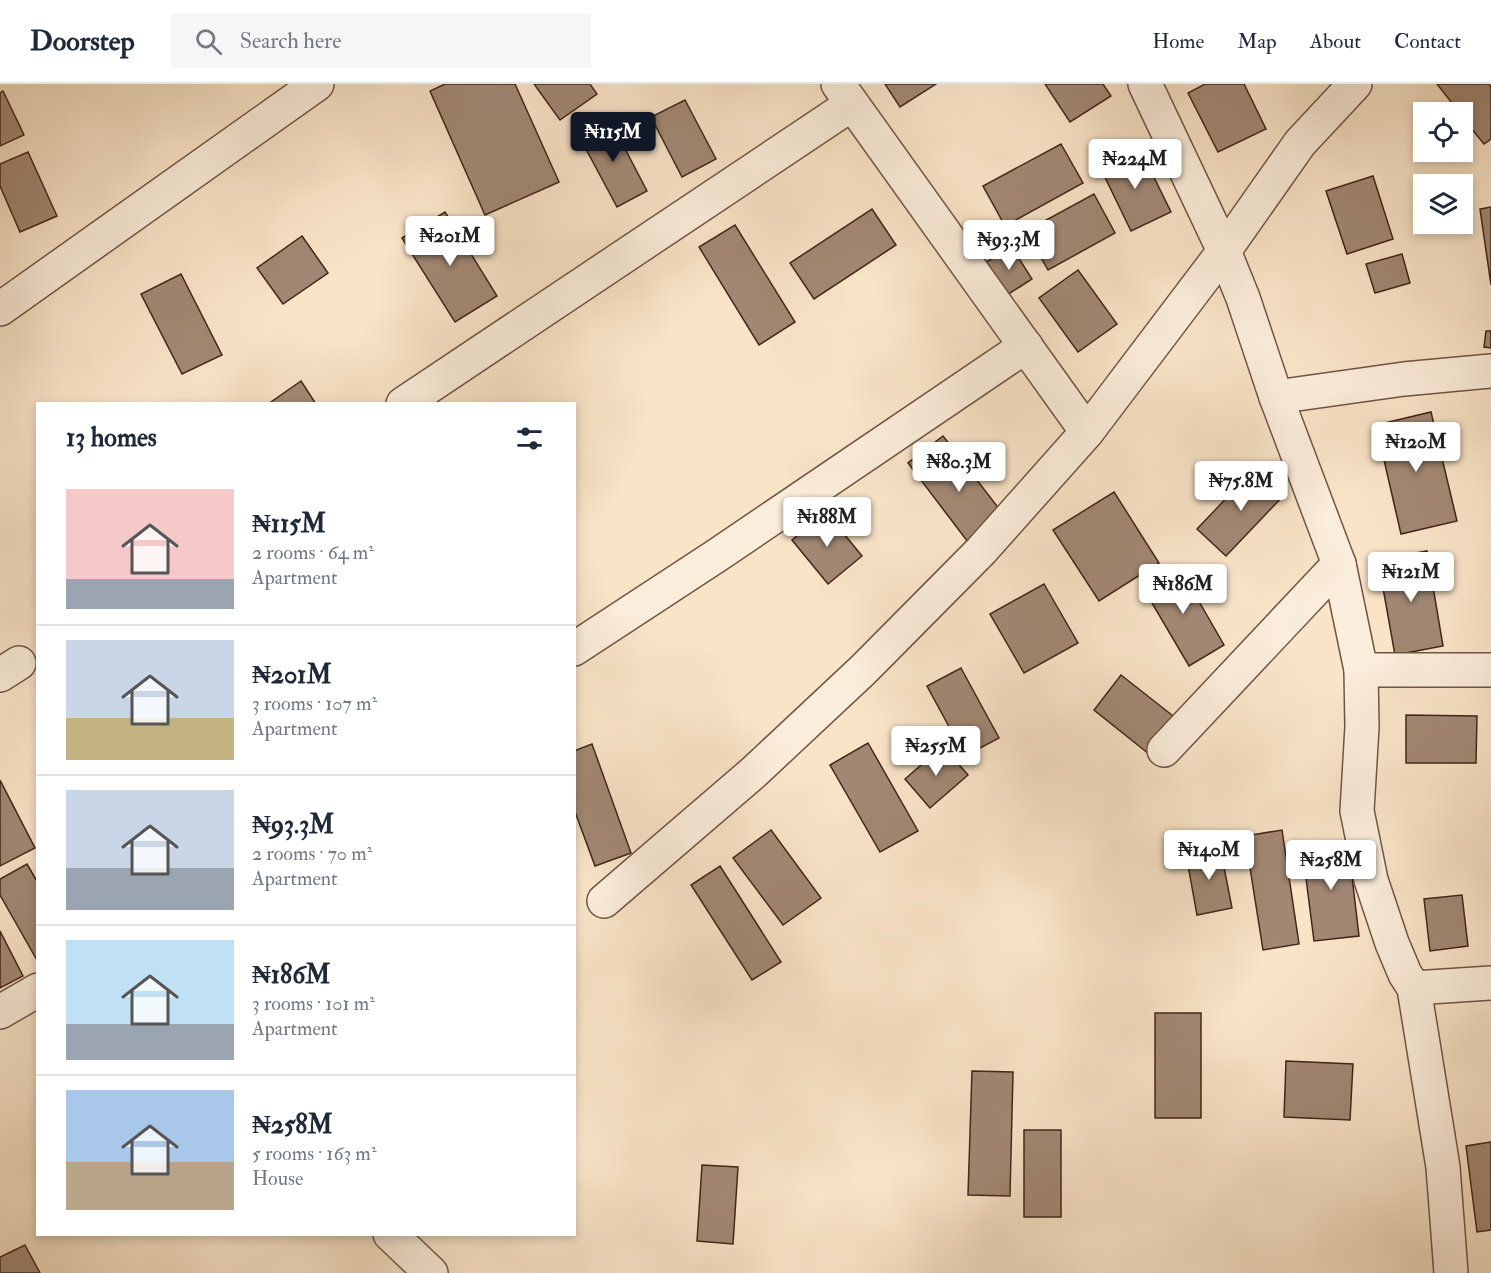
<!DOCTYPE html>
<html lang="en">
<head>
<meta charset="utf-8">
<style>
  body { margin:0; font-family:"IM FELL Double Pica",serif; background:#f6f6f7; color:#1f2937; height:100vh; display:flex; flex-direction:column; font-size:22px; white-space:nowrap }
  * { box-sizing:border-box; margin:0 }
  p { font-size:20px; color:#747a83 }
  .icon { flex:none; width:33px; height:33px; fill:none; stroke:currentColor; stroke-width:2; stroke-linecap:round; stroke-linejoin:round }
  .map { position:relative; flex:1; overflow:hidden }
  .side { position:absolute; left:36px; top:318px; width:540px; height:834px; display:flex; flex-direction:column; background:#fff; border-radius:0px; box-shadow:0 3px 9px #0003 }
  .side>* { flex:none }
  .buttons { position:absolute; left:1413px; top:18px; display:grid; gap:12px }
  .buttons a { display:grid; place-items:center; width:60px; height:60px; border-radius:0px; background:#fff; box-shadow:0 3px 9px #0003; font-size:30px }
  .price { position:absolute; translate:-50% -51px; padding:0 14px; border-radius:6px; background:#fff; color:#222; font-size:20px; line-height:39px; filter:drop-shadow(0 2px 3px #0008) }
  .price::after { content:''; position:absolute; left:50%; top:36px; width:18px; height:14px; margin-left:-9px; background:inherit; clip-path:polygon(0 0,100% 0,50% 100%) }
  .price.on { background:#111827; color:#fff }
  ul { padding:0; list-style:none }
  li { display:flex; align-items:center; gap:18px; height:150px; padding:0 30px }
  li+li { border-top:2px solid #e0e1e3 }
  li span { display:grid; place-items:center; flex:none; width:168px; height:120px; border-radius:0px; color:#555 }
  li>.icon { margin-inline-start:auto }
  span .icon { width:72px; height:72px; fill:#fffc; stroke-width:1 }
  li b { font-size:26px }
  h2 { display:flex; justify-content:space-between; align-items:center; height:72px; padding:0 30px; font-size:26px }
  header { display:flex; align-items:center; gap:36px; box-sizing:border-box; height:84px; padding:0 30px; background:#fff; border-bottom:2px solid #e0e1e3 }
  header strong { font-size:28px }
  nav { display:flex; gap:33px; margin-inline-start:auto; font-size:21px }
  .search { width:420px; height:54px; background:#f6f6f7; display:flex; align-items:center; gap:15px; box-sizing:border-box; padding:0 21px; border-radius:0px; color:#747a83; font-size:22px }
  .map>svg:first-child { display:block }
  .building { fill:#a28874; stroke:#432519; stroke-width:1.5 }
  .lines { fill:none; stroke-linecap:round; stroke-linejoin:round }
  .minor-casing { stroke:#705545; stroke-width:36 }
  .minor { stroke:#fbeddb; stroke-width:33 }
</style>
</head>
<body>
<header>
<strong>Doorstep</strong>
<div class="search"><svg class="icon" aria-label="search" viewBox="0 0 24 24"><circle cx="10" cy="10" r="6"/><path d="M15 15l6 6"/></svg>Search here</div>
<nav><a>Home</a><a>Map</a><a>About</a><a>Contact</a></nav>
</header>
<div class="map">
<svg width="1491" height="1189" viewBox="0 0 1491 1189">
  <rect width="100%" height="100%" fill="#f9e4c8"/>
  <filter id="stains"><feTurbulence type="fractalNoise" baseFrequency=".00333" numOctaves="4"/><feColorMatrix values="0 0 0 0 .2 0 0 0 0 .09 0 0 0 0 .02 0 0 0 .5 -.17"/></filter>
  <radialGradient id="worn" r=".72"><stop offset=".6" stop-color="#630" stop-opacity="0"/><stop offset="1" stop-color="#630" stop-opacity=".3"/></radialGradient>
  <g class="building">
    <path d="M445,0H515L559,98L485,131L430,7Z"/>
    <path d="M534,0H590L597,10L560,36Z"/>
    <path d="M885,0H936L900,23Z"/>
    <path d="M1045,0H1103L1111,12L1070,38Z"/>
    <path d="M1205,0H1244L1266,45L1218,68L1188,9Z"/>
    <path d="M1437,0H1489L1491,3V55L1484,60L1462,33V28H1459Z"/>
    <path d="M3,7L24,51L0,62V9Z"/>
    <path d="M685,16L716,75L682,93L651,33Z"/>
    <path d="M610,36L647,107L617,123L579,52Z"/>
    <path d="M1061,60L1083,99L1005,142L983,102Z"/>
    <path d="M1140,65L1171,128L1131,147L1100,83Z"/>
    <path d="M28,68L57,132L20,148L0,102V80Z"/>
    <path d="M1373,92L1393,155L1347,170L1326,107Z"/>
    <path d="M1094,110L1115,149L1048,186L1026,147Z"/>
    <path d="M1491,123V201L1480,125Z"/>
    <path d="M872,125L896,161L814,215L790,179Z"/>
    <path d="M445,128L497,212L455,238L402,154Z"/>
    <path d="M735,141L795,238L759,261L699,163Z"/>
    <path d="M302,152L328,189L283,220L257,184Z"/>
    <path d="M1011,162L1032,195L1007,211L985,179Z"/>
    <path d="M1402,170L1410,199L1375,209L1366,180Z"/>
    <path d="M1078,186L1117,240L1078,268L1039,214Z"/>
    <path d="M181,190L222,271L182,290L141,210Z"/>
    <path d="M1486,247H1491V264L1484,263Z"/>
    <path d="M301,297L316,320H272L271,318Z"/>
    <path d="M1431,328L1457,437L1401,450L1376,341Z"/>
    <path d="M943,352L1010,439L974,466L908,379Z"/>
    <path d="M1256,383L1285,410L1226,472L1197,445Z"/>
    <path d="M1114,408L1159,479L1099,517L1053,446Z"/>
    <path d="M826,428L862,472L828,500L792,456Z"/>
    <path d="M1427,467L1443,562L1395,571L1378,476Z"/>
    <path d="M1178,481L1224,561L1189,582L1142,502Z"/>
    <path d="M1044,500L1078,559L1024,589L990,530Z"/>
    <path d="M961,584L999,654L965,672L927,602Z"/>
    <path d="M1121,591L1177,635L1149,670L1094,626Z"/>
    <path d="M1406,631L1477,632L1476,679H1406Z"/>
    <path d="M868,659L918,747L880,768L830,681Z"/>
    <path d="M592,660L631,769L595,782L574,725V667Z"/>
    <path d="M943,662L968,691L930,724L905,695Z"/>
    <path d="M0,696L35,764L0,782Z"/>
    <path d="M771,746L821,814L783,841L733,774Z"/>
    <path d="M1282,746L1299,860L1263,866L1245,752Z"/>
    <path d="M1348,758L1359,852L1314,857L1302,763Z"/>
    <path d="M1220,763L1232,824L1197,831L1186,770Z"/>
    <path d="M27,780L38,799V878L0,811V795Z"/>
    <path d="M720,782L781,878L752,896L691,801Z"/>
    <path d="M1462,811L1468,862L1430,867L1424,815Z"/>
    <path d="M0,847L23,892L0,904Z"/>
    <rect x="1155" y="929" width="46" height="105"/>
    <path d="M1286,977L1353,980L1350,1036L1284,1033Z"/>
    <path d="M972,987L1013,988L1010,1112L968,1111Z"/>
    <rect x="1024" y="1046" width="37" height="87"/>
    <path d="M1491,1058V1146L1477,1148L1466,1062Z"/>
    <path d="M702,1081L738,1083L733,1160L697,1157Z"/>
    <path d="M25,1161L40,1189H0V1173Z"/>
  </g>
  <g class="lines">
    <g class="minor-casing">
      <g id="minor">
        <path d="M838,0L1087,348"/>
        <path d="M1355,0L1300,59L1224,167L1243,214L1276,313L1339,480L1361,586L1362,643L1357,727L1371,796L1392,859L1405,890L1414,904L1491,899"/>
        <path d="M0,225L317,0"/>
        <path d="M1276,313L1404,295L1491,287"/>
        <path d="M403,320L852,20"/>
        <path d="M574,565L716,472L1026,262"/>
        <path d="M1361,586H1491"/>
        <path d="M0,591L19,579"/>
        <path d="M1164,666L1339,480"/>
        <path d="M604,817L754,688L863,586L981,467L1087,348L1224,167L1145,0"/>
        <path d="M1414,904L1443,1083L1451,1189"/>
        <path d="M0,928L38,906"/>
        <path d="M390,1150L431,1189"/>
      </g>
    </g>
    <use href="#minor" class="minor"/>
  </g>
  <rect width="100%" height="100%" filter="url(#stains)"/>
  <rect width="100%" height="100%" fill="url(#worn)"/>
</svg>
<div class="buttons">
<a><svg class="icon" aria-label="locate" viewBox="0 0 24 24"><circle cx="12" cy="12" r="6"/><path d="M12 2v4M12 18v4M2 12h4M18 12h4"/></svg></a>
<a><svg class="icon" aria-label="layers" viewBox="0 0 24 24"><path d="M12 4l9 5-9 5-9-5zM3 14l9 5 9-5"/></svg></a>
</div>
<b class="price on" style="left:613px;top:79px">₦115M</b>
<b class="price" style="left:1135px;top:106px">₦224M</b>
<b class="price" style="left:450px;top:183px">₦201M</b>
<b class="price" style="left:1009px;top:187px">₦93.3M</b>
<b class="price" style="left:1416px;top:389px">₦120M</b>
<b class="price" style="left:959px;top:409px">₦80.3M</b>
<b class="price" style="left:1241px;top:428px">₦75.8M</b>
<b class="price" style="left:827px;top:464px">₦188M</b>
<b class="price" style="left:1411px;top:519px">₦121M</b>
<b class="price" style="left:1183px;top:531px">₦186M</b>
<b class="price" style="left:936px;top:693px">₦255M</b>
<b class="price" style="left:1209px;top:797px">₦140M</b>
<b class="price" style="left:1331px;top:807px">₦258M</b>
<section class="side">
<h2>13 homes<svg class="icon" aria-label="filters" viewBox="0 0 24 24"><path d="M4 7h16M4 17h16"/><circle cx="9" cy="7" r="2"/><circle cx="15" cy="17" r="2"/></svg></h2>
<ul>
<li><span style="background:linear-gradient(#f6c9c9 75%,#9aa5b1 0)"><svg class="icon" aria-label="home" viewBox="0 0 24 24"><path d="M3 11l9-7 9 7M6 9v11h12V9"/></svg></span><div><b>₦115M</b><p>2 rooms · 64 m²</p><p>Apartment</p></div></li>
<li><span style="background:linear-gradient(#c9d6e8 65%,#c2b280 0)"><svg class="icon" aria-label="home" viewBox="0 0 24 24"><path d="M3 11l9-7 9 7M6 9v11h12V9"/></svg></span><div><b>₦201M</b><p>3 rooms · 107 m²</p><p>Apartment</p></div></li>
<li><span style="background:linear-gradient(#c9d6e8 65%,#9aa5b1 0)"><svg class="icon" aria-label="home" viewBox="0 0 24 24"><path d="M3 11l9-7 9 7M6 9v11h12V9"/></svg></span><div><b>₦93.3M</b><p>2 rooms · 70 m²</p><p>Apartment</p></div></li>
<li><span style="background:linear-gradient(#bfe0f5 70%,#9aa5b1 0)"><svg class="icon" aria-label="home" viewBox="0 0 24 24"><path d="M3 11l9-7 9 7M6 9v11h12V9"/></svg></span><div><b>₦186M</b><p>3 rooms · 101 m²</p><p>Apartment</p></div></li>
<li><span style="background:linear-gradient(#a9c7e8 60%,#b9a48a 0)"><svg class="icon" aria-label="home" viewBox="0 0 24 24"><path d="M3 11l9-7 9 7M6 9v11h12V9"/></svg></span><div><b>₦258M</b><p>5 rooms · 163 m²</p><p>House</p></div></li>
</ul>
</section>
</div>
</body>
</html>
